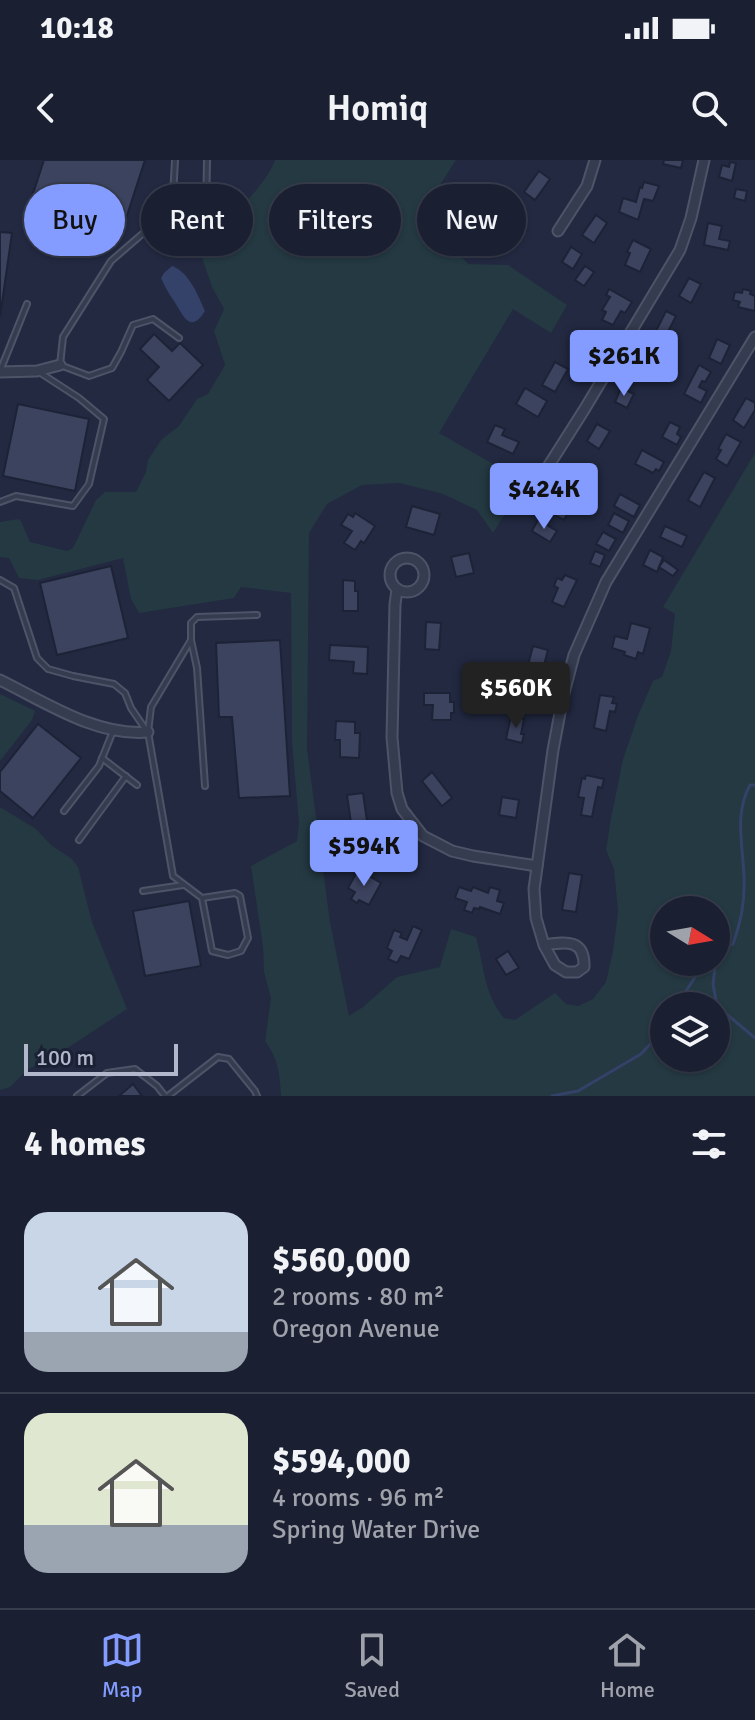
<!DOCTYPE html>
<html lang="en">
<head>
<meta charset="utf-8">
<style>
  body { margin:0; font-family:Signika,sans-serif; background:#272c3d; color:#f1f3f6; height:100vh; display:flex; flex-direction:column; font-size:30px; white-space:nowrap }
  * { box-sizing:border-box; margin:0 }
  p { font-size:26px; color:#9fa2ab }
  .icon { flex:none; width:44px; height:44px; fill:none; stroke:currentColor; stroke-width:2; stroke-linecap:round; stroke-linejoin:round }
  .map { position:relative; height:936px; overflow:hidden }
  .panel { display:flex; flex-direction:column; background:#1a1f31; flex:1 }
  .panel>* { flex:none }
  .banner { position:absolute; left:24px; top:24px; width:708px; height:72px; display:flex; gap:16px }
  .needle { width:52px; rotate:101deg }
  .tools { position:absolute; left:650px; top:736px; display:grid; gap:16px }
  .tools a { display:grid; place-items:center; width:80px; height:80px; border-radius:50%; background:#1a1f31; box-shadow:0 2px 6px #0004,0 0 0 2px #383d4d; font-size:40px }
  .scale { position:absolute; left:24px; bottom:20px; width:154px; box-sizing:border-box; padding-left:8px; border:4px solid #b3b7cb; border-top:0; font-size:22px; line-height:28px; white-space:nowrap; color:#b3b7cb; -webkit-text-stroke:6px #1b2135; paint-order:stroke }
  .price { position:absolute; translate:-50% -68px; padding:0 18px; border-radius:8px; background:#849cff; color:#111; font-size:26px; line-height:52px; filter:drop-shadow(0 2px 4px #0008) }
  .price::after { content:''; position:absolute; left:50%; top:48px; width:24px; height:18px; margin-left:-12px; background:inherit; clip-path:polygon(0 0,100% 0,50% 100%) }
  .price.selected { background:#222; color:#fff }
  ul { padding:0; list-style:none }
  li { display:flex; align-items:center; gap:24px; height:200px; padding:0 24px }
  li+li { border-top:2px solid #383d4d }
  li span { display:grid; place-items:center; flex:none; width:224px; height:160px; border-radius:24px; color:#555 }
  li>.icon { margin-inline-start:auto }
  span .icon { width:96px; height:96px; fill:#fffc; stroke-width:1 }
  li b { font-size:34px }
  h2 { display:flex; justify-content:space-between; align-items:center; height:96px; padding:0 24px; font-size:34px }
  .tag { padding:0 28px; border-radius:36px; background:#1a1f31; box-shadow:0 2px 6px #0004,0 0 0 2px #383d4d; font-size:28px; line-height:72px }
  .tag.selected { background:#849cff; color:#111 }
  .status { display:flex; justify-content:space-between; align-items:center; height:56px; padding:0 40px; background:#1a1f31; direction:ltr }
  .status svg { height:22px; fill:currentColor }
  header { display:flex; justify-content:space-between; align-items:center; height:104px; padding:0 24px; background:#1a1f31; font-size:36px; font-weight:600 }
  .tabs { display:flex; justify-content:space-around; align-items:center; height:112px; border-top:2px solid #383d4d; background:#1a1f31; font-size:22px; color:#9fa2ab }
  .tabs a { display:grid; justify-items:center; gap:4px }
  .tabs .selected { color:#849cff }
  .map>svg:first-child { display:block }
  .green { fill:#243942; fill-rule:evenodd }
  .water { fill:#344169 }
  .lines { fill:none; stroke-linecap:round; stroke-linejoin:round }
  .stream { stroke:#344169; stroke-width:3 }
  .building { fill:#3c435f; stroke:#1d2337; stroke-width:2 }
  .service-casing { stroke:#4e5468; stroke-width:8 }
  .minor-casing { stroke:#4e5468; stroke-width:13 }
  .service { stroke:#363c50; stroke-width:4 }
  .minor { stroke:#363c50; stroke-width:9 }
</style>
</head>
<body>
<div class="status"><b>10:18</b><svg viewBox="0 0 49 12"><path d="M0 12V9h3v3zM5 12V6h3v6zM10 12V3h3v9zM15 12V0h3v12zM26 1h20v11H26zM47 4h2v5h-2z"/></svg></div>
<header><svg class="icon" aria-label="back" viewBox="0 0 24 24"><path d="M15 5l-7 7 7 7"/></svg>Homiq<svg class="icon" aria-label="search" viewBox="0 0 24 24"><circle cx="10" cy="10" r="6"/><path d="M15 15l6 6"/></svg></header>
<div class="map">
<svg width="755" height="936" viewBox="0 0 755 936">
  <rect width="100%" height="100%" fill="#222941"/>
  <g class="green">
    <path d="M275,0H456L440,25L445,43L442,64L453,87L468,104L508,105L567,145L551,173L513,149L439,273L525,322L493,373L477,350L443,334L400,323L362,325L327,344L309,373L307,589L330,762L349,856L363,847L397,817L440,807L451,769L476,777C484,806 484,834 504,858L515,860L555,833L566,844L578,846L593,839L606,822L613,791L618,752L614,709L606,690L611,658L623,599L639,553L653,521L662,517L671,491L675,454L663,447L755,293V936H281C280,915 278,898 265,881L271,838L264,812L263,787L251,706L297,681L299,663L292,582L291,433L241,427L234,438L139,453L131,439L123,398L38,420L19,418L9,398L0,397V362L18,359L21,361L30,382L67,391L73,388L96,340L105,332H136L146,312L148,300L161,280L179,266L197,239L208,234L225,205L214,171L224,149L212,127L199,89C220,68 266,27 275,0ZM716,750V802H664V750ZM716,846V898H664V846Z"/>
    <path d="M0,534L35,551L32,560L0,601Z"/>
    <path d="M0,647L36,669L51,685L72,699L78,707L92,762L127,849L63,891L27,910L10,927L0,930Z"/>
  </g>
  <path class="water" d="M172,106C189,112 198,135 205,151C190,175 183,155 174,141C169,134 165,127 161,118L164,113Z"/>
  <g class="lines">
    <g class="stream">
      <path d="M716,792L733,784C741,761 745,742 744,717C743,685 734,654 750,625H755"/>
      <path d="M713,802L715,807L713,824L717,846L755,878"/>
      <path d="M679,846L686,831L705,802"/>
      <path d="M552,936L578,931L641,894L664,869"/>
    </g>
  </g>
  <g class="building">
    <path d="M44,0H145L120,77L92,68L87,84L39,69L45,52L29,46Z"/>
    <path d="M664,0H683L681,8L663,4Z"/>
    <path d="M730,2L736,3L732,21L719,17L722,5L729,7Z"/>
    <path d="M539,11L550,19L535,40L524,32Z"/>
    <path d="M644,22L659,26L653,41L644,39L638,60L619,52L623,38L636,42L640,27L642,28Z"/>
    <path d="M736,29L747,31L745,41L734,38Z"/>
    <path d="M473,52L478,62L484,59L492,75L473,84L460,58Z"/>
    <path d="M596,55L607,63L594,83L582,75Z"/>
    <path d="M708,63L722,66L719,79L730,81L728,90L704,85Z"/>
    <path d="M0,72L12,73L0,157Z"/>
    <path d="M633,80L651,89L640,112L625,105L630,93L627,92Z"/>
    <path d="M571,87L582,94L573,109L562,102Z"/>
    <path d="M585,106L594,112L584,126L575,120Z"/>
    <path d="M689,118L701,124L691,143L679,136Z"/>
    <path d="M609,129L632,142L625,153L621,151L613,165L602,160L606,152L602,150L610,137L606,135Z"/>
    <path d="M743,129L751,131L750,134L755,136V151L738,147L740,142L733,140L735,132L742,133Z"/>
    <path d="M666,151L676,156L666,176L656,171Z"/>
    <path d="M154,174L172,191L180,183L203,205L169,241L147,220L159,207L140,189Z"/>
    <path d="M717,179L730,185L721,204L709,198Z"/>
    <path d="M648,187L660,193L656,202L660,204L658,211L641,204Z"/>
    <path d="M555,202L568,209L555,232L542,225Z"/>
    <path d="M699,205L711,212L705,222L702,221L699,227L707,231L701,243L684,234Z"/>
    <path d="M525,228L547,241L538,257L516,244Z"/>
    <path d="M621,228L634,234L627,248L615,242Z"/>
    <path d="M746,238L755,243V250L744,268L733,260Z"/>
    <path d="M18,244L89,259L75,331L3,316Z"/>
    <path d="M670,262L680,267L677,274L681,277L677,285L662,277Z"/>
    <path d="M597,264L610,271L599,289L587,281Z"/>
    <path d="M495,265L505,269L502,275L519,282L513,294L487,282Z"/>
    <path d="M726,274L741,282L727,306L716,299L721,290L718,289Z"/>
    <path d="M642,290L664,302L659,311L656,309L653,313L635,304Z"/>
    <path d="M570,309L582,315L573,335L561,329Z"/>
    <path d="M704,312L715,318L700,347L688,340Z"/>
    <path d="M620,334L640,345L634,357L614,346Z"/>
    <path d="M552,338L570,349L564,360L545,350Z"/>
    <path d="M412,346L440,354L434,375L406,367Z"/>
    <path d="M355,353L375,366L364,383L361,381L355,390L344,383L352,371L341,365L348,354L353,357Z"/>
    <path d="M614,353L629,361L623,373L608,365Z"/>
    <path d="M538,360L557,371L550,382L532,371Z"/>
    <path d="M665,366L687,376L682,387L660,377Z"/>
    <path d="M603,372L616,379L609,391L596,384Z"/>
    <path d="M650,390L663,397L657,412L643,405Z"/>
    <path d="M595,391L605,395L600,407L590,403Z"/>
    <path d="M469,393L474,413L456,417L451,397Z"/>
    <path d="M664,400L678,410L673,416L659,407Z"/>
    <path d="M111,406L128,478L57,495L40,423Z"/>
    <path d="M565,415L577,420L564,447L552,442L558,428L554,426L557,418L562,420Z"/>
    <path d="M343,420L355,421V431H358V451H343Z"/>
    <path d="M426,462L441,463L439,490L425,489Z"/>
    <path d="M631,463L650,468L643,494L638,492L636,499L624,495L625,492L612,488L615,476L627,479Z"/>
    <path d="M280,480L290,636L239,638L232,557H219L216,483Z"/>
    <path d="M330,485L368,487L367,514L353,513L354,502L329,500Z"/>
    <path d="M533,486L548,490L543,509L528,505Z"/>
    <path d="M424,533H450V542H454V553H451V560H432L433,545H424Z"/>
    <path d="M600,535L614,537L612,543L617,544L615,552L610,551L606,571L594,568Z"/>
    <path d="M511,556L524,559L521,574H524L522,583L506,579Z"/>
    <path d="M336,561L355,562V573H360L359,598L340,597V580H335Z"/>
    <path d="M38,564L81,598L33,658L0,631V612Z"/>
    <path d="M432,612L452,638L442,646L422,621Z"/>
    <path d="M586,615L604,619L602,628L598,627L592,657L581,655L584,638L578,637L582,618L585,619Z"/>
    <path d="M363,633L369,675L353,677L347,635Z"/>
    <path d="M502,637L519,640L516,658L499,655Z"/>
    <path d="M358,710L381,723L369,745L359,740L357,743L351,739L355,732L348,728Z"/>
    <path d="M569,713L582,715L576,752L562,750Z"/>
    <path d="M459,727L471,731L473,727L488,733L490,727L500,730L497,741L504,743L500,754L480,747L479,749L474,748L472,753L464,750L467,742L455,738Z"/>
    <path d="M189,741L201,806L145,816L133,751Z"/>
    <path d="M413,766L422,770L409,799L401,796L397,803L388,799L392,791L387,788L394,770L402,773L400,777L407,780Z"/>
    <path d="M508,791L519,808L506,815L496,799Z"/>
    <path d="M133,924L142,936H119Z"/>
  </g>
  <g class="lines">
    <g class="service-casing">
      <g id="service">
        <path d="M175,0L172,54L206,55L207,0"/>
        <path d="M172,54L148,69L111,101L63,177L60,205L89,216L112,208L121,192L133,165L153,159L179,178"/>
        <path d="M0,211L27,144"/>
        <path d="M0,342L16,336L73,346L89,324L104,259L79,238L39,212"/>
        <path d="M0,420L14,428L37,498L48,509L73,516L114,524L125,533L131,548L146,570"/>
        <path d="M191,480L197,508L205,626"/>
        <path d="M102,598L137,625"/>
        <path d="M64,651L99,606L113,571"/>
        <path d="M79,680L126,616"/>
        <path d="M143,731L183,725"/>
        <path d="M202,738L212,791L228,795L241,791L248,778L240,736L235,733L202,738L173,716L148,572L151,547L191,480V463L197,457L257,455"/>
        <path d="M77,936L107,913L135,909L157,926L165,936"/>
        <path d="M168,936L218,897L229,899L255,931L257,936"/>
      </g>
    </g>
    <g class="minor-casing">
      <g id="minor">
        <path d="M558,71L587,26L595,0"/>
        <path d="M0,212L37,211L60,205"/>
        <path d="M544,313L584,250L680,90L691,58L704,0"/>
        <circle cx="407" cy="415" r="17"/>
        <path d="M397,430L395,444L392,577L397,633L402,649L423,676L452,691L473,696L537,706"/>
        <path d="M0,520C45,542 97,577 148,572"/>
        <path d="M544,785C565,782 585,778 584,807L577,812H566L555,805L544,785L536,758L534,729L553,590L563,537L574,495L606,422L755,177"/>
      </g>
    </g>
    <use href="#service" class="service"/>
    <use href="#minor" class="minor"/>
  </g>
</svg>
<div class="tools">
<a><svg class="needle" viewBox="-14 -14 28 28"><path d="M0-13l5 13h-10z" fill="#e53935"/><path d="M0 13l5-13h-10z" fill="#9fa2ab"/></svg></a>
<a><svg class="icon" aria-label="layers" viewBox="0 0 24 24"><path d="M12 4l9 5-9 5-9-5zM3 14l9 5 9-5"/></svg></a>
</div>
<div class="scale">100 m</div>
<b class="price" style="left:624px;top:238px">$261K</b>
<b class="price" style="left:544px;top:371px">$424K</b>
<b class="price selected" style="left:516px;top:570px">$560K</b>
<b class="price" style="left:364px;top:728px">$594K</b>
<div class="banner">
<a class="tag selected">Buy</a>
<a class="tag">Rent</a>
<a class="tag">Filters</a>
<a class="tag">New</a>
</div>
</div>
<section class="panel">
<h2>4 homes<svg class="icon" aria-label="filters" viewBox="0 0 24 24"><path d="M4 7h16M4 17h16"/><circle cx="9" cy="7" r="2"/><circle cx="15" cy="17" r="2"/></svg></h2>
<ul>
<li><span style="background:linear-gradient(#c9d6e8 75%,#9aa5b1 0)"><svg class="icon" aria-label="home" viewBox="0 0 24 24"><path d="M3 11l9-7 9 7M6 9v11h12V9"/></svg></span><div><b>$560,000</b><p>2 rooms · 80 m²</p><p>Oregon Avenue</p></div></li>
<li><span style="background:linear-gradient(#dfe7d0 70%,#9aa5b1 0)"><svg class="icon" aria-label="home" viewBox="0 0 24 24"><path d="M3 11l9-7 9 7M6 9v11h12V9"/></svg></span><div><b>$594,000</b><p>4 rooms · 96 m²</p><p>Spring Water Drive</p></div></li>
</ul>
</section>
<nav class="tabs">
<a class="selected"><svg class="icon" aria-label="map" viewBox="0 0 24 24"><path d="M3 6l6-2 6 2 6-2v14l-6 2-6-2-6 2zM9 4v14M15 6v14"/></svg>Map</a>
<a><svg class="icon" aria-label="saved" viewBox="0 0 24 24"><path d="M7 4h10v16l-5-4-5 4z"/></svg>Saved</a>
<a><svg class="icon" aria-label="home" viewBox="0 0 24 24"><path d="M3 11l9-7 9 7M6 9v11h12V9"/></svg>Home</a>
</nav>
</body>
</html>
